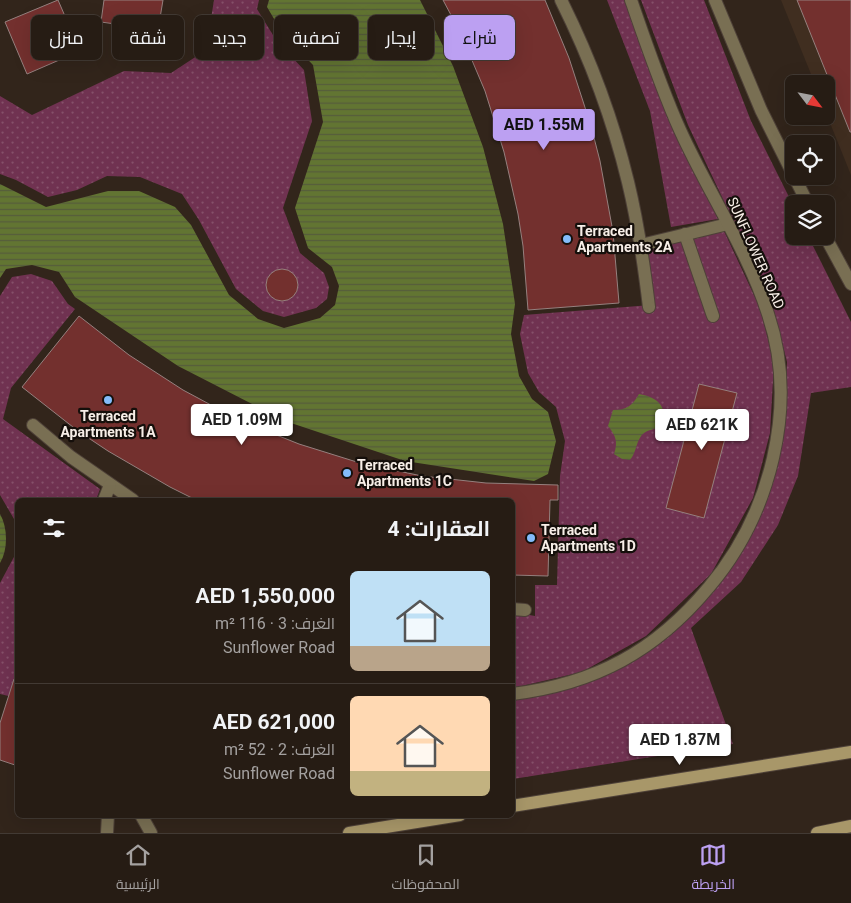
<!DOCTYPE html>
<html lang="ar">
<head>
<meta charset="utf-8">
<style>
  body { margin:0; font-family:Roboto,Cairo,sans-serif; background:#322922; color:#f1f3f6; direction:rtl; height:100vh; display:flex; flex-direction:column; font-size:19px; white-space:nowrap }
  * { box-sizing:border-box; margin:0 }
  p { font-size:16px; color:#a4a1a0 }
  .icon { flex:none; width:28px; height:28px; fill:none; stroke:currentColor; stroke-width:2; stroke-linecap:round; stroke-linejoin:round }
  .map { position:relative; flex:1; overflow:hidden; direction:ltr }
  .panel { position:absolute; left:15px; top:498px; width:500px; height:320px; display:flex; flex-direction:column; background:#261c14; border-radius:8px; box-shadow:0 5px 20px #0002,0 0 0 1px #423a34; direction:rtl }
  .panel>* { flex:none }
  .banner { position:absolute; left:15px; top:15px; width:500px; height:45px; direction:rtl; display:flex; gap:10px }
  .needle { width:32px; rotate:122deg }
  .fabs { position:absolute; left:785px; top:75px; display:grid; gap:10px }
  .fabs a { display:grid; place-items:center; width:50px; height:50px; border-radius:8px; background:#261c14; box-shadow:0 5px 20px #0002,0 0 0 1px #423a34; font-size:25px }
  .price { position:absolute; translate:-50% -42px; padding:0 11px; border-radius:5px; background:#fff; color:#222; font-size:16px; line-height:32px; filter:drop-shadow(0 1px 2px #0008) }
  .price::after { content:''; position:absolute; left:50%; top:30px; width:15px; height:11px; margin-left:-8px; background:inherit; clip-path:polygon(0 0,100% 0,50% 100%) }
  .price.on { background:#bca0f2; color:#111 }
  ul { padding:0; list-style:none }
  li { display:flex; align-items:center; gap:15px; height:125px; padding:0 25px }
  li+li { border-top:1px solid #423a34 }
  li span { display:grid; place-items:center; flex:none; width:140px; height:100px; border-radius:8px; color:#555 }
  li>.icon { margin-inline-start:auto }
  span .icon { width:60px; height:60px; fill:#fffc; stroke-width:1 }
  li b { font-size:21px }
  h2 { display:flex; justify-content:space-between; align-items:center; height:60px; padding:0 25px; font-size:21px }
  .pill { padding:0 18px; border-radius:8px; background:#261c14; box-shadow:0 5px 20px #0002,0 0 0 1px #423a34; font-size:18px; line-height:45px }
  .pill.on { background:#bca0f2; color:#111 }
  .menu { display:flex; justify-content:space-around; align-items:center; height:70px; border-top:1px solid #423a34; background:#261c14; font-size:14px; color:#a4a1a0 }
  .menu a { display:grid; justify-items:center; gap:2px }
  .menu .on { color:#bca0f2 }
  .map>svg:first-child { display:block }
  .built { fill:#402e20 }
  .grass { fill:url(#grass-dots) }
  .water { fill:url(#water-rules) }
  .building { fill:#73302e; stroke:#95807e }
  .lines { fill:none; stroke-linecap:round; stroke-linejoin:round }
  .street-casing { stroke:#4e4138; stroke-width:14 }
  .secondary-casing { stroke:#4e4138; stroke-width:14 }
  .street { stroke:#796f53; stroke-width:12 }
  .secondary { stroke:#a89769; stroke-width:12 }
  .poi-dot { fill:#83bcfb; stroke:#150f0b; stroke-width:2 }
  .labels { text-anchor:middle; stroke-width:4.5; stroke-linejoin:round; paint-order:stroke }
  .poi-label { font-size:14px; font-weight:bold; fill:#f7eee7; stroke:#150f0b; text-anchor:start }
  .street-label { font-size:14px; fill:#f7eee7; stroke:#150f0b }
</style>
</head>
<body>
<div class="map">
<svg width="851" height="833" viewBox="0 0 851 833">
  <defs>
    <pattern id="grass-dots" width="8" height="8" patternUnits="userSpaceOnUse" patternTransform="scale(1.25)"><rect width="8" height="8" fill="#703251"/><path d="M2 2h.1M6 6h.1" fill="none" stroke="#85506a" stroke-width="1.8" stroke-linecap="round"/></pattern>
    <pattern id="water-rules" width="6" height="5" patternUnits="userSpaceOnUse" patternTransform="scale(1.25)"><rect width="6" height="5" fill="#627532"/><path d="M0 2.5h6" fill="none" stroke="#555c3c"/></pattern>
  </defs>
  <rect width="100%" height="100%" fill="#32251b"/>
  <path class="built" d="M781,0H851V175L826,113V84H815Z"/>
  <g class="grass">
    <path d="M214,0H259L257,9L276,40L304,70L312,121L283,208L300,253L324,273L329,287L327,299L316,308L284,317L263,311L236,289L199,220L182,194L140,177L107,176L77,190L48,197L16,180L0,174V96L32,115L124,71L171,73L206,50Z"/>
    <path d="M607,0H628L677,130L718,219L671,227L650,111Z"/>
    <path d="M641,0H704L751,121L794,207V236H808L851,322V387L811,393L798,476L778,525L741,582L691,628L733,744L513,779V701L587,683L653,646L721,581L783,434L787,362L772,303L688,125Z"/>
    <path d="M724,231L760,308L774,363L770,433L753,498L711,574L646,636L582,672L513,688V612L535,616V585H557L560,476L565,441L556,407L539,392L528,373L520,334L524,315L651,305L647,243Z"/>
    <path d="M31,274L52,281L68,304L75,309L11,388L3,419L100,489L96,500H18L17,698L0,694V583L15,555L14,519L0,495V296L12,277Z"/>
  </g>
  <g class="water">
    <path d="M269,0H420L453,66L483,147L503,224L515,304L511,334L519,376L532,399L548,412L556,441L548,474L534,481L405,461L285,421L178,366L75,297L59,272L32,265L6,269L0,278V184L46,207L108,191H139L175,207L191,225L229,295L258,319L284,328L320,318L335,305L339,286L332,267L308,248L295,208L323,122L313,65L283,34L267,7Z"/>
    <path d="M639,394C658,397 670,408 660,427C655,429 648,430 644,433C636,439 637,452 630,460L622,459L614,454C618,442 616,436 608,426L613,410C627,410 632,406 639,394Z"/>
    <path d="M0,514C8,528 8,550 0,563Z"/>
  </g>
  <g class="building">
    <path d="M58,0L80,51L27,74L5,22Z"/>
    <path d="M104,0H163L158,30L101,22Z"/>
    <path d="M443,0H545L569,58L591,126L600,161L613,232L619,303L528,310L523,246L518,214L504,152L485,91L460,32Z"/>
    <path d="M797,0H851V132H850Z"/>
    <circle cx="282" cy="285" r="16"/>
    <path d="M79,316L129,355L183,390L239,420L299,444L360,463L422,476L486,483L558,485V500H550L548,576L512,575V500H196L170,487L108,451L78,431L22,387Z"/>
    <path d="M699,384L737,393L704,518L666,508Z"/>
    <path d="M14,679L18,680V766L0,760V723Z"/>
  </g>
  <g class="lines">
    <g class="street-casing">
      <g id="street">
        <path d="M561,0C590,58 613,120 628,182C638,223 644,265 649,307"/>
        <path d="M715,0L761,110L808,204"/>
        <path d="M685,234L713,316"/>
        <path d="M825,236L851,284"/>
        <path d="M641,245L728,224"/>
        <path d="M33,425L71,457L133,500"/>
        <path d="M104,500L110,485"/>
        <path d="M512,609L525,610"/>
        <path d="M512,694C595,684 656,651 709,587C770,515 799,406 768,314C747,249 708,192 680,130C661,88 646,43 631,0"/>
        <path d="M141,815L151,833"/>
        <path d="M107,833L108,815"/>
      </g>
    </g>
    <g class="secondary-casing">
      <g id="secondary">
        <path d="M512,806L851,752"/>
        <path d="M349,833L460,815"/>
        <path d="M817,833L851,826"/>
      </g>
    </g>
    <use href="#street" class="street"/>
    <use href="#secondary" class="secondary"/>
  </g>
  <g class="poi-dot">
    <circle cx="567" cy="239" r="5"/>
    <circle cx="108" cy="400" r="5"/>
    <circle cx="347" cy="473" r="5"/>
    <circle cx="531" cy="538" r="5"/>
  </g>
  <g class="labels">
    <g class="poi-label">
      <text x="577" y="236">Terraced<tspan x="577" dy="16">Apartments 2A</tspan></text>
      <text x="108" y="421" text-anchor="middle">Terraced<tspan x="108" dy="16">Apartments 1A</tspan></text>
      <text x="357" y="470">Terraced<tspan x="357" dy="16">Apartments 1C</tspan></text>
      <text x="541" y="535">Terraced<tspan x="541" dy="16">Apartments 1D</tspan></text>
    </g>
    <g class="street-label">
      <text transform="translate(756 253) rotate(66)" y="5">SUNFLOWER ROAD</text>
    </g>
  </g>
</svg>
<div class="fabs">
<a><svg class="needle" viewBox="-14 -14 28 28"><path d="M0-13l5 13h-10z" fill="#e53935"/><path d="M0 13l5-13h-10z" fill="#a4a1a0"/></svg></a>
<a><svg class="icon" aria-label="locate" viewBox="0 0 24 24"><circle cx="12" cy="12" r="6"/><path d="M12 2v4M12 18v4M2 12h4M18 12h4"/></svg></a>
<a><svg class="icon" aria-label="layers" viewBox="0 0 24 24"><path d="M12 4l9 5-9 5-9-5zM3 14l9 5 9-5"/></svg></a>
</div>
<b class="price on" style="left:544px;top:151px">AED 1.55M</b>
<b class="price" style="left:242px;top:446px">AED 1.09M</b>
<b class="price" style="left:702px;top:451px">AED 621K</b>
<b class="price" style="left:680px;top:766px">AED 1.87M</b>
<div class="banner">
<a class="pill on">شراء</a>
<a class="pill">إيجار</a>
<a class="pill">تصفية</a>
<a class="pill">جديد</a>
<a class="pill">شقة</a>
<a class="pill">منزل</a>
</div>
<section class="panel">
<h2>العقارات: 4<svg class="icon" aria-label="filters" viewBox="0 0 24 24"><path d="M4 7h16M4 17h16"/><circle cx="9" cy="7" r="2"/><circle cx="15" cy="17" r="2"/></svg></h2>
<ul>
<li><span style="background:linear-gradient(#bfe0f5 75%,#b9a48a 0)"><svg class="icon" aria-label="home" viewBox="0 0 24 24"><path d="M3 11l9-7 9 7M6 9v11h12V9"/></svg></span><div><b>AED 1,550,000</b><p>الغرف: 3 · 116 m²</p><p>Sunflower Road</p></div></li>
<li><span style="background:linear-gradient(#ffd9b3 75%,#c2b280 0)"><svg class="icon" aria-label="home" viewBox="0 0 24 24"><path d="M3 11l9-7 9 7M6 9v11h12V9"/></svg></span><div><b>AED 621,000</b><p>الغرف: 2 · 52 m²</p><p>Sunflower Road</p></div></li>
</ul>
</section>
</div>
<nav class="menu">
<a class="on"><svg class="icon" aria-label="map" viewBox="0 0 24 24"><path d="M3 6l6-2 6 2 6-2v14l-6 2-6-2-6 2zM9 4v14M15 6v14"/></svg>الخريطة</a>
<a><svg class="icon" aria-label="saved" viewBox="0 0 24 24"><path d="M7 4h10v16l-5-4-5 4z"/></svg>المحفوظات</a>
<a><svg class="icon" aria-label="home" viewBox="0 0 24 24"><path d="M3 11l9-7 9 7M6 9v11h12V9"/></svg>الرئيسية</a>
</nav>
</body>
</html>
